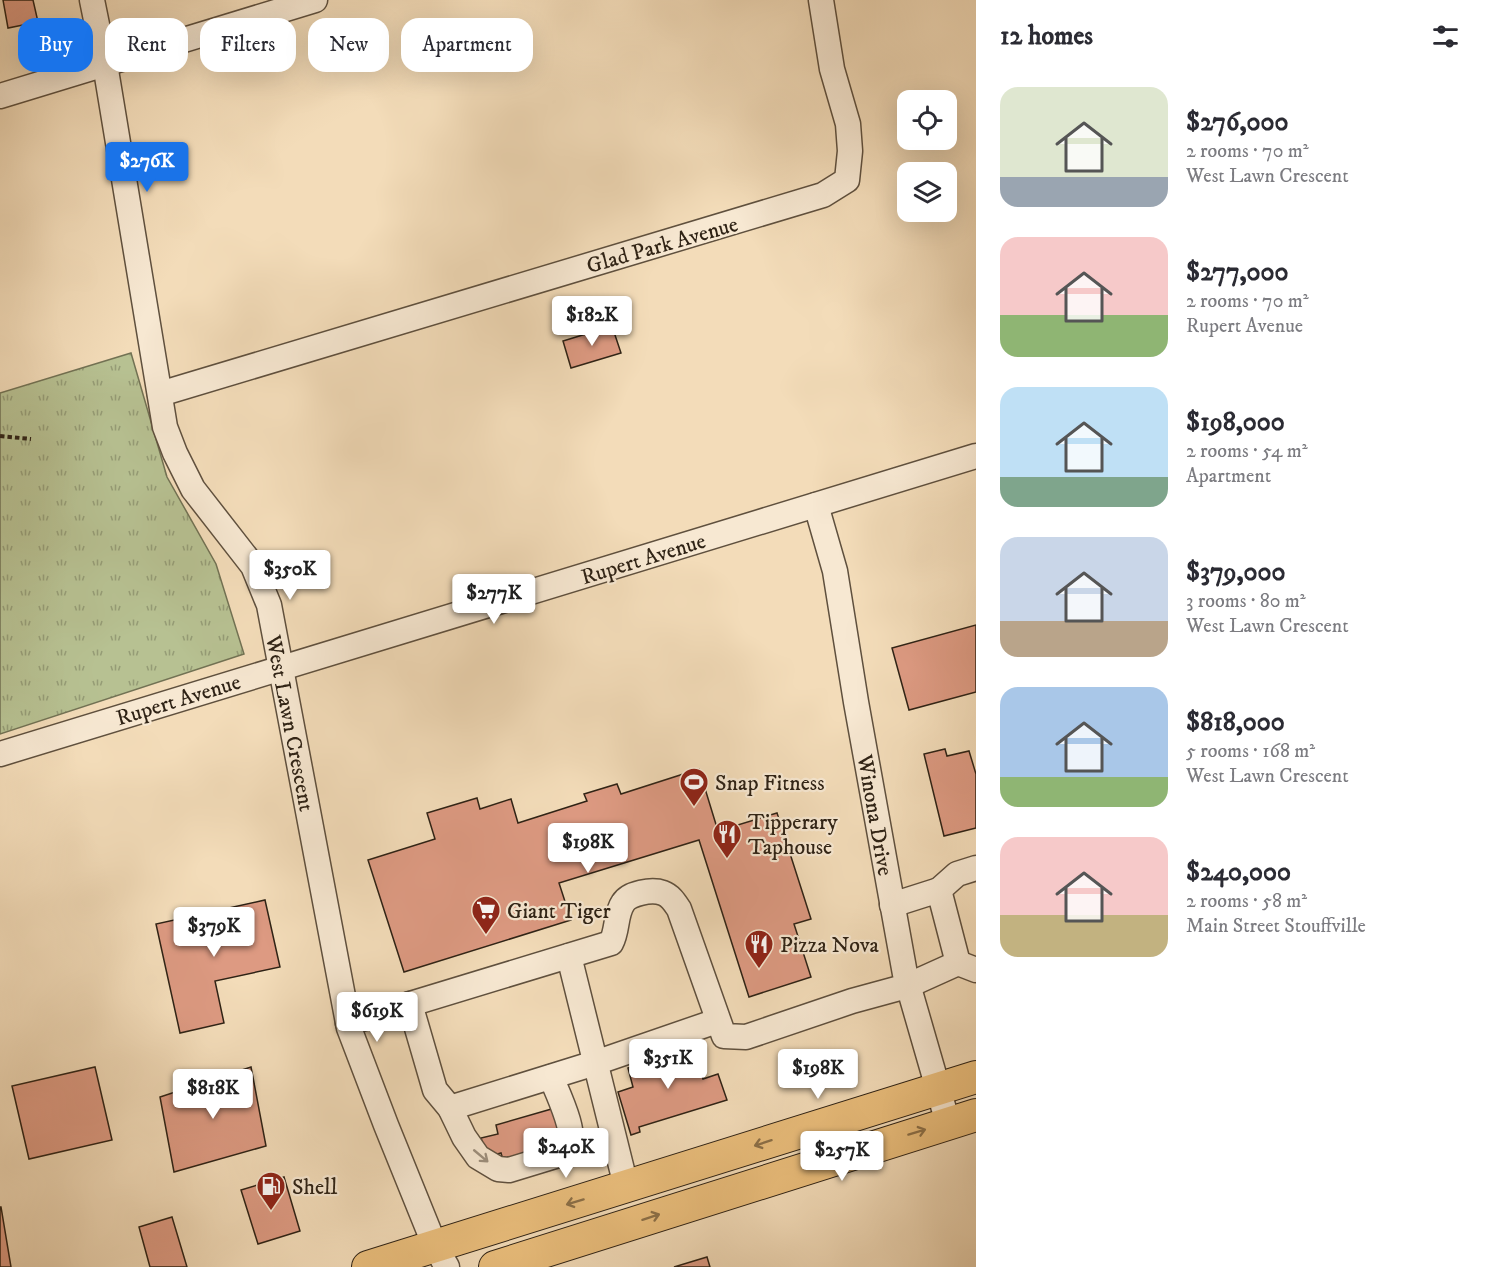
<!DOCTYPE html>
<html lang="en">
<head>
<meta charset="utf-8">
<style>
  body { margin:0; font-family:"IM FELL DW Pica",serif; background:#f2f2f3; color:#2b2b33; height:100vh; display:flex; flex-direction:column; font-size:22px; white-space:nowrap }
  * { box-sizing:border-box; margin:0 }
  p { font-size:20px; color:#7c7c81 }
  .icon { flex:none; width:33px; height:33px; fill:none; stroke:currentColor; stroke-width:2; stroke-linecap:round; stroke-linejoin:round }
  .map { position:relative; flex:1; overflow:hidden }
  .panel { display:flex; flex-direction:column; background:#fff; width:510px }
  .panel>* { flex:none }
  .guide { position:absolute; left:18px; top:18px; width:570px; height:54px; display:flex; gap:12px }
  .fabs { position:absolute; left:897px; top:90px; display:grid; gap:12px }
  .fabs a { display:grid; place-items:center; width:60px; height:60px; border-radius:12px; background:#fff; box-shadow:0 6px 24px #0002; font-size:30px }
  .price { position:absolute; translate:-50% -51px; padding:0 14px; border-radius:6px; background:#fff; color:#222; font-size:20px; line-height:39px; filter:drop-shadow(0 2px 3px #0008) }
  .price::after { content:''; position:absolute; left:50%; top:36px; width:18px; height:14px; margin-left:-9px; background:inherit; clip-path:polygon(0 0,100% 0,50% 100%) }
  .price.active { background:#1a73e8; color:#fff }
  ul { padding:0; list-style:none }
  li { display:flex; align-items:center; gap:18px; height:150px; padding:0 24px }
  li span { display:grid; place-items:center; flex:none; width:168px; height:120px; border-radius:18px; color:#555 }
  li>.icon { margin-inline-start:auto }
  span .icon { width:72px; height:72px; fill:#fffc; stroke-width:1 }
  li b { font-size:26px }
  h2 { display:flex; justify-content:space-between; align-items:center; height:72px; padding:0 24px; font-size:26px }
  .pill { padding:0 21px; border-radius:18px; background:#fff; box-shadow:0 6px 24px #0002; font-size:21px; line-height:54px }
  .pill.active { background:#1a73e8; color:#fff }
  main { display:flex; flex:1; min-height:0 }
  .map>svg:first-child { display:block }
  .park { fill:url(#park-tufts); stroke:#727254; stroke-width:1.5 }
  .building { fill:#dd9a82; stroke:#2e2215; stroke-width:1.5 }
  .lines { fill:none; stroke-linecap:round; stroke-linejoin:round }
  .minor-casing { stroke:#5f503e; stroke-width:27 }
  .major-casing { stroke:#2e2215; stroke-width:34 }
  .path { stroke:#2e2215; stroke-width:4; stroke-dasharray:4.5 3; stroke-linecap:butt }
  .minor { stroke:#f7e8d2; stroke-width:24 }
  .major { stroke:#eabe7c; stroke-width:32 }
  .oneway { stroke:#8c7048 }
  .oneway2 { stroke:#9d8f7d }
  .labels { text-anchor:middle; stroke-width:4.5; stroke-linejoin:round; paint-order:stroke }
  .street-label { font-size:22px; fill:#2e2215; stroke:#f7e8d2 }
  .poi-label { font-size:22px; fill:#2e2215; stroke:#f7e8d2; text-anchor:start }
</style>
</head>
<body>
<main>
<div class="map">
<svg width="976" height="1267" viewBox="0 0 976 1267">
  <defs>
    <pattern id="park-tufts" width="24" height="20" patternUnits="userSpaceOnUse" patternTransform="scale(1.5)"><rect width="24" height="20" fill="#b7c192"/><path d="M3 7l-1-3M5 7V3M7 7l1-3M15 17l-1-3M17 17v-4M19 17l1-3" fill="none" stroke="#959c76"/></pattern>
  </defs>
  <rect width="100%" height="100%" fill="#f3dcb9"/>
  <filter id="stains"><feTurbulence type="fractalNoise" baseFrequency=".00333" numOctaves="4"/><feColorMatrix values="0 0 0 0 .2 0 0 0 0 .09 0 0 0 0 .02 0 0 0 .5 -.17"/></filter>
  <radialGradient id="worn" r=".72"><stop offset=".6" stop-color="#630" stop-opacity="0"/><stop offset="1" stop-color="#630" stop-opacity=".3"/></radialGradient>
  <path class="park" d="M131,353L167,477L216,564L244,654L0,734V393Z"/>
  <g class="building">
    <path d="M3,0H33L38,22L8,28Z"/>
    <path d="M612,326L621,353L571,368L563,341Z"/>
    <path d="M976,625V692L909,710L892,648Z"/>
    <path d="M945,749L947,756L969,751L976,774V828L944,836L924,754Z"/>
    <path d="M699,769L718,831L777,813L811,919L794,924L811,977L749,997L699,840L559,883L571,920L404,972L368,860L435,839L427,813L477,798L480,809L511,799L518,823L587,801L584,794L617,784L621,794Z"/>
    <path d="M265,900L280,967L215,981L224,1023L180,1033L156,924Z"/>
    <path d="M693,1048L703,1079L718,1074L727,1100L639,1127L640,1132L631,1135L618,1092L633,1087L628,1068Z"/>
    <path d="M95,1067L112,1140L29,1159L12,1086Z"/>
    <path d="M251,1067L266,1146L174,1172L160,1097Z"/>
    <path d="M555,1108L566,1149L505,1167L501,1153L487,1157L481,1138L498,1134L496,1125Z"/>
    <path d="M284,1177L300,1231L258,1244L241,1190Z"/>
    <path d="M0,1207H1L11,1267H0Z"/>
    <path d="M172,1217L187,1267H150L139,1227Z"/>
    <path d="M707,1257L710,1267H674Z"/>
  </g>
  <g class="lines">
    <g class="minor-casing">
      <g id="minor">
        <path d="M92,0L105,64L165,427L175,453L193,489L253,566L269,605L349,1028L386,1125L435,1246L447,1267"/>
        <path d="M0,96L315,0"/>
        <path d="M160,394L823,195L847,180L850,151L848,124L832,69L821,0"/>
        <path d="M816,505L835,571L856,702L905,974L948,1123"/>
        <path d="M0,754L976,456"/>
        <path d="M939,890L957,874L976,868"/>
        <path d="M892,905L939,890L958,963"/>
        <path d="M569,956L626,1186"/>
        <path d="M410,1004L435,1090L450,1108L464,1137L478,1157L498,1169L509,1170L568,1152C579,1136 558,1094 551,1077"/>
        <path d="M348,1023L611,943C618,930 615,915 623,903C629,893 652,889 663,893C671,896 675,903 679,909L724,1036L746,1037L852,1001L907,986L958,963L976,970"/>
        <path d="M450,1108L595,1063L717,1021"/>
      </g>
    </g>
    <g class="major-casing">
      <g id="major">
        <path d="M368,1267L976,1077"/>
        <path d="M495,1267L976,1115"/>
      </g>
    </g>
    <path class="path" d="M0,436L31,439"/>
    <use href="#minor" class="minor"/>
    <use href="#major" class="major"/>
  </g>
  <defs><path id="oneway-shaft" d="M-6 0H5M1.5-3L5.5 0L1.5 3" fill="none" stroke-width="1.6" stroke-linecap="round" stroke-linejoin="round" transform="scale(1.5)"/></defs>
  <g class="oneway">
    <use href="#oneway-shaft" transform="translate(917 1132) rotate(-17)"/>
    <use href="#oneway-shaft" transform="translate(763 1143) rotate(162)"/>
    <use href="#oneway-shaft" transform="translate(575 1202) rotate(163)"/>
    <use href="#oneway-shaft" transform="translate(651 1217) rotate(-18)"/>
  </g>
  <use class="oneway2" href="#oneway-shaft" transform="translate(481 1156) rotate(40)"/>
  <defs>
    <g id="stadium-pin" transform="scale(1.5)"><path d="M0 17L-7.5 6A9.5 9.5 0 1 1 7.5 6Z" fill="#8f2418" stroke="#f7e8d2"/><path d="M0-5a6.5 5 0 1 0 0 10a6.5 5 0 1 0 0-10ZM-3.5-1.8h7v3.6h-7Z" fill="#fff"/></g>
    <g id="restaurant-pin" transform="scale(1.5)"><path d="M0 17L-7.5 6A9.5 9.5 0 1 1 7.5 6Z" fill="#8f2418" stroke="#f7e8d2"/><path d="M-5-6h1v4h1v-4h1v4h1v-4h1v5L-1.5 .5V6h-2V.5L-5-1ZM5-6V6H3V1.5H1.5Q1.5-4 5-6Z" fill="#fff"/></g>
    <g id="supermarket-pin" transform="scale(1.5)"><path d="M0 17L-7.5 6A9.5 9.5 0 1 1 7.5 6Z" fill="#8f2418" stroke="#f7e8d2"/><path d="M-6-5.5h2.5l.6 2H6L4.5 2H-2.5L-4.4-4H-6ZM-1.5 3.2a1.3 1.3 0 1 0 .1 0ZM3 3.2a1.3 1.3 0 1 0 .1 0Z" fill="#fff"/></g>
    <g id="fuel-pin" transform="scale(1.5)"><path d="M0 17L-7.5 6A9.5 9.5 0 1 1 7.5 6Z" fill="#8f2418" stroke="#f7e8d2"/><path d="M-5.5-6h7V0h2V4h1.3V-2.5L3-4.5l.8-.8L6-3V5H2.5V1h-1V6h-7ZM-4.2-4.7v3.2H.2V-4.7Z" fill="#fff"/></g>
  </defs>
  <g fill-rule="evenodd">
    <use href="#stadium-pin" x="694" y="782"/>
    <use href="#restaurant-pin" x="727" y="834"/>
    <use href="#supermarket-pin" x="486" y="910"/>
    <use href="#restaurant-pin" x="759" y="944"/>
    <use href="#fuel-pin" x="271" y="1186"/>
  </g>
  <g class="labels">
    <g class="street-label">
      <text transform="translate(662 244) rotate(-16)" y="8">Glad Park Avenue</text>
      <text transform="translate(643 558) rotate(-17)" y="8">Rupert Avenue</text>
      <text transform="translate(178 699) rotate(-17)" y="8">Rupert Avenue</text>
      <text transform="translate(291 723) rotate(79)" y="8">West Lawn Crescent</text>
      <text transform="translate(876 815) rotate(80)" y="8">Winona Drive</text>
    </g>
    <g class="poi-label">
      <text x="715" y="790">Snap Fitness</text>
      <text x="748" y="829">Tipperary<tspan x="748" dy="25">Taphouse</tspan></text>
      <text x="507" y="918">Giant Tiger</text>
      <text x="780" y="952">Pizza Nova</text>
      <text x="292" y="1194">Shell</text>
    </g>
  </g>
  <rect width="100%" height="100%" filter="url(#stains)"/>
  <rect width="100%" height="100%" fill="url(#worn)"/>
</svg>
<div class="fabs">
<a><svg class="icon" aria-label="locate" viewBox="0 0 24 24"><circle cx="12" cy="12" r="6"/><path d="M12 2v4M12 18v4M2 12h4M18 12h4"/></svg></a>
<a><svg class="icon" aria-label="layers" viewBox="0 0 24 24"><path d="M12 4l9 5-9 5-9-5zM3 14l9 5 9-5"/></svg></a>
</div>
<b class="price active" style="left:147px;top:193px">$276K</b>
<b class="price" style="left:592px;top:347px">$182K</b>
<b class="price" style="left:290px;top:601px">$350K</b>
<b class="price" style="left:494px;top:625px">$277K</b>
<b class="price" style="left:588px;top:874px">$198K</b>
<b class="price" style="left:214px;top:958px">$379K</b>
<b class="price" style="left:377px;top:1043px">$619K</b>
<b class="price" style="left:668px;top:1090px">$351K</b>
<b class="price" style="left:818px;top:1100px">$198K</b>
<b class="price" style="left:213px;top:1120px">$818K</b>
<b class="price" style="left:566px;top:1179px">$240K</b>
<b class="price" style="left:842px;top:1182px">$257K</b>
<div class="guide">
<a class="pill active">Buy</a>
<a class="pill">Rent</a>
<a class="pill">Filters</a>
<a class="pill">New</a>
<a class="pill">Apartment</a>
</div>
</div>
<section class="panel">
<h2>12 homes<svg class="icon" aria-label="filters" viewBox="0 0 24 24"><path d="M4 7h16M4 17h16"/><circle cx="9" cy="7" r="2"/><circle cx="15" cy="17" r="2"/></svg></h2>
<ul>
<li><span style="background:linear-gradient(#dfe7d0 75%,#9aa5b1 0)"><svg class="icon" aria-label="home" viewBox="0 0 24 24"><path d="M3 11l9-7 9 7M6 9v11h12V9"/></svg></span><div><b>$276,000</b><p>2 rooms · 70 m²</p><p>West Lawn Crescent</p></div></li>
<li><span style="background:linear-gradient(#f6c9c9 65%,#8fb573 0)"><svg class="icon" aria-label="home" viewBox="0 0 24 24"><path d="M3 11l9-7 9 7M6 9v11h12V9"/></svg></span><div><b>$277,000</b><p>2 rooms · 70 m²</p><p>Rupert Avenue</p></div></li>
<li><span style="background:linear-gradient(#bfe0f5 75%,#7fa58c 0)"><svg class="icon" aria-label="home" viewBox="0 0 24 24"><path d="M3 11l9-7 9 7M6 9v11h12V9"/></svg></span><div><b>$198,000</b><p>2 rooms · 54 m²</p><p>Apartment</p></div></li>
<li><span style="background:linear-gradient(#c9d6e8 70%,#b9a48a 0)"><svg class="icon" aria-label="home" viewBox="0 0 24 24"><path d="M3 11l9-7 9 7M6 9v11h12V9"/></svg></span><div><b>$379,000</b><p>3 rooms · 80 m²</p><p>West Lawn Crescent</p></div></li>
<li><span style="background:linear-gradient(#a9c7e8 75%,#8fb573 0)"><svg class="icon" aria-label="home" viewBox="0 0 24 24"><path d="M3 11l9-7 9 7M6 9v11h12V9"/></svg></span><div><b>$818,000</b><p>5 rooms · 168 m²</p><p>West Lawn Crescent</p></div></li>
<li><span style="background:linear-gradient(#f6c9c9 65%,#c2b280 0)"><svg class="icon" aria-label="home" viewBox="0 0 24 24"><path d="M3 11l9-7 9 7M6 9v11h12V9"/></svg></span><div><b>$240,000</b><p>2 rooms · 58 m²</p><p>Main Street Stouffville</p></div></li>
</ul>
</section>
</main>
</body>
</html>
